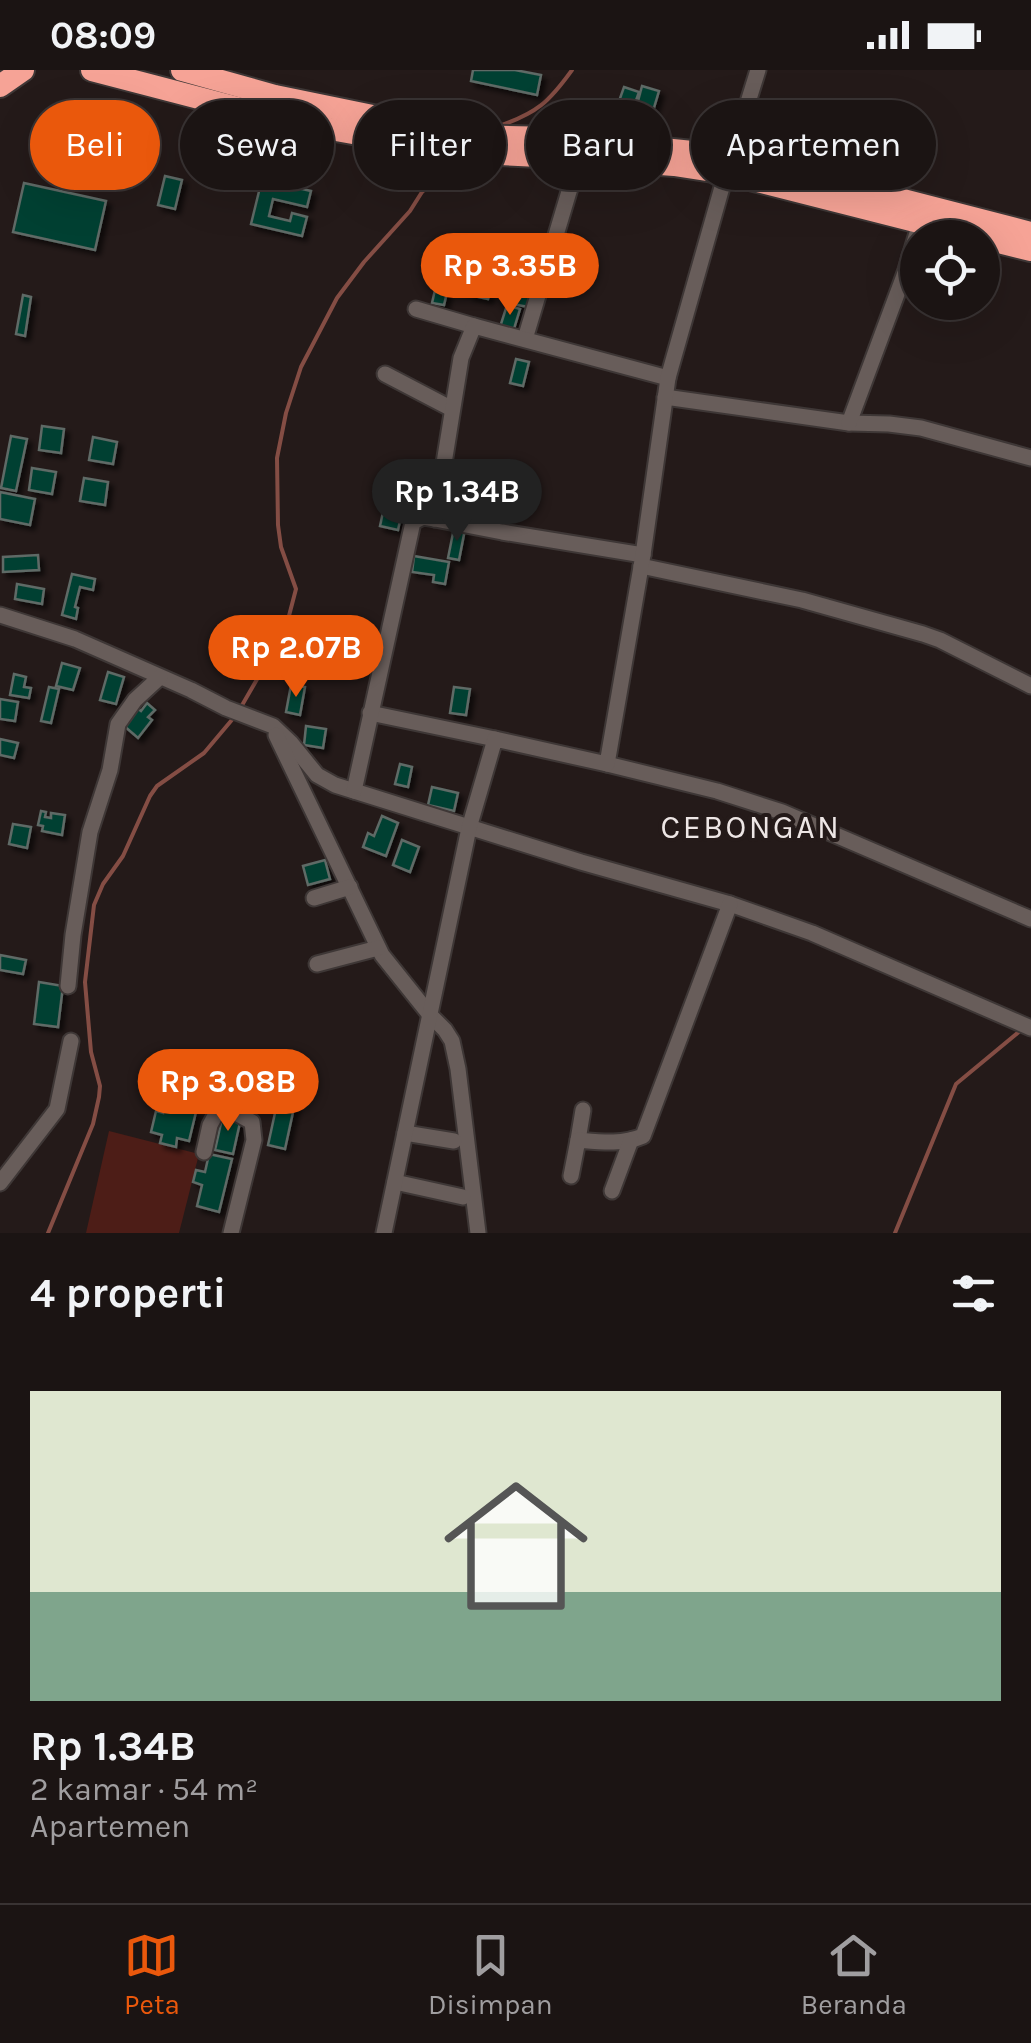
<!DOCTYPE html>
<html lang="id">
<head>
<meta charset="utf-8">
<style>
  body { margin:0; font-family:Karla,sans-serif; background:#241d1c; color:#f1f3f6; height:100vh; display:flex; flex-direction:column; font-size:38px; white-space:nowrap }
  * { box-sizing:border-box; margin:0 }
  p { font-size:32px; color:#a09ea0 }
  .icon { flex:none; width:55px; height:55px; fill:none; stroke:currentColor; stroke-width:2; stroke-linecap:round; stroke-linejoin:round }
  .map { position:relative; height:1163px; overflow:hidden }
  .details { display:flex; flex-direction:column; background:#1b1413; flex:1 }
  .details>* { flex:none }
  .banner { position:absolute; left:30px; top:30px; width:972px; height:90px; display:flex; gap:20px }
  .tools { position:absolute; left:900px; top:150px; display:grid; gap:20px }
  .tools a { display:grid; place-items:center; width:100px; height:100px; border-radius:50%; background:#1b1413; box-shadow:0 10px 40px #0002,0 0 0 2px #393333; font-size:50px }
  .price { position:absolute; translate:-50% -85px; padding:0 22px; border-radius:35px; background:#ea580c; color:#fff; font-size:32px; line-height:65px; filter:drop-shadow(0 2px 5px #0008) }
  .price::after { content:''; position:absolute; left:50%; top:60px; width:30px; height:22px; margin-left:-15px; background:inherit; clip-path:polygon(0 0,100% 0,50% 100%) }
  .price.current { background:#222; color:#fff }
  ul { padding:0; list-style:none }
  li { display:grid; align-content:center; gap:20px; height:530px; padding:0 30px }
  li span { display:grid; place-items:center; height:310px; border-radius:0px; color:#555 }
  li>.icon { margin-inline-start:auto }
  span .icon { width:180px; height:180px; fill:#fffc; stroke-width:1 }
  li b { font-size:42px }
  h2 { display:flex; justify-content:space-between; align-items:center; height:120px; padding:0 30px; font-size:42px }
  .tag { padding:0 35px; border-radius:45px; background:#1b1413; box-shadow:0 10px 40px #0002,0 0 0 2px #393333; font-size:35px; line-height:90px }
  .tag.current { background:#ea580c; color:#fff }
  .status { display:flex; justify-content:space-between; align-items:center; height:70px; padding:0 50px; background:#1b1413; direction:ltr }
  .status svg { height:28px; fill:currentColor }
  .menu { display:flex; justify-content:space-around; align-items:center; height:140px; border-top:2px solid #393333; background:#1b1413; font-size:28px; color:#a09ea0 }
  .menu a { display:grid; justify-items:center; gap:5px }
  .menu .current { color:#ea580c }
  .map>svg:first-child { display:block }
  .green { fill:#4d1d17 }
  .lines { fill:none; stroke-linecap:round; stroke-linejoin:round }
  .stream { stroke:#844d44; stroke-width:4 }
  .building { fill:#064133; stroke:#5e6a66; stroke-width:2.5; filter:url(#shadow) }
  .minor-casing { stroke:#3e3736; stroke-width:19 }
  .highway-casing { stroke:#3e3736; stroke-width:26 }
  .minor { stroke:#685d5a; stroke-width:15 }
  .highway { stroke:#f6a396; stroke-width:22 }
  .labels { text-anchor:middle; stroke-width:8; stroke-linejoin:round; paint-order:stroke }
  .quarter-label { font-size:32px; letter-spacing:2.5px; fill:#ede6e5; stroke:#241a19 }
</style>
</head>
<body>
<div class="status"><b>08:09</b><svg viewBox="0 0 49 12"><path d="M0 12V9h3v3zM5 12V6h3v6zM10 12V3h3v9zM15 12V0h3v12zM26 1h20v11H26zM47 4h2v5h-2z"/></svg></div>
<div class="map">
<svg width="1031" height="1163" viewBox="0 0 1031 1163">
  <defs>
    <filter id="shadow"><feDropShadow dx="4.5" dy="4.5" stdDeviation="2.5" flood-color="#0009"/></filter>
  </defs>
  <rect width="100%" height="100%" fill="#241a19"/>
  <path class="green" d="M109,1061L199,1084L179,1163H86Z"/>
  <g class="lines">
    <g class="stream">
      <path d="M499,56C537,43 549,32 572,0"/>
      <path d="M241,637L285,561L296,519L281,477L278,455L277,388L286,343L301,297L337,228L364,192L410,141L422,122L451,93"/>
      <path d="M48,1163L93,1054L99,1027L100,1016L91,982L85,912L94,835L103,814L123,786L150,726L157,716L204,683L236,645"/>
      <path d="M895,1163L956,1014L1020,961"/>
    </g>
  </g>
  <g class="building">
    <path d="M473,0H515L541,5L537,25L471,11Z"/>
    <path d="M642,16L659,21L650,51L634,46Z"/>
    <path d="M624,17L639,22L633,39L618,34Z"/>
    <path d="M264,101L291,108L289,116L311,121L307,137L273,129L269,146L290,151L292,143L307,147L302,166L251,154Z"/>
    <path d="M165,106L182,110L175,139L158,135Z"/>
    <path d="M24,113L106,131L95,180L13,162Z"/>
    <path d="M460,197L473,200L467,222L453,218Z"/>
    <path d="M504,204L517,208L512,230L498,226Z"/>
    <path d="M438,207L450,210L444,235L432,233Z"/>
    <path d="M520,209L535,213L528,237L513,234Z"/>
    <path d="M473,211L492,216L488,229L470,225Z"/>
    <path d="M23,225L31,227L25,266L16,264Z"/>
    <path d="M507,235L520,239L513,262L500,257Z"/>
    <path d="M516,289L529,292L523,316L510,313Z"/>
    <path d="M42,356L64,359L61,383L39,380Z"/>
    <path d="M11,366L27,369L16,421L1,418Z"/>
    <path d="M93,367L117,372L113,394L89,390Z"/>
    <path d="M32,398L56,402L52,424L29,420Z"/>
    <path d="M452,407L470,410L467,431L449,428Z"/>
    <path d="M84,408L108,412L105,435L80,431Z"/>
    <path d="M0,422L35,429L30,455L0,449Z"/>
    <path d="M386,428L404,432L398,460L380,456Z"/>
    <path d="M454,458L465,459L459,490L448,488Z"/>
    <path d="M38,485L39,500L3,502V487Z"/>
    <path d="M414,486L449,492L445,514L433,512L434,505L412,502Z"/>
    <path d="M72,504L95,509L93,520L80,517L75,537L78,538L76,549L62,545Z"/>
    <path d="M17,514L44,519L42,534L15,529Z"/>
    <path d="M347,576L368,580L365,596L344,591Z"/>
    <path d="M62,593L80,598L73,620L56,616Z"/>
    <path d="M108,602L124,607L116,634L100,630Z"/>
    <path d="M14,604L26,607L24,617L31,618L29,628L10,625Z"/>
    <path d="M291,615L305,617L300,645L286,642Z"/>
    <path d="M49,617L59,619L51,653L41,651Z"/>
    <path d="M454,617L470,619L466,645L450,643Z"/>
    <path d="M0,629L18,632L15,651L0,649Z"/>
    <path d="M147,633L155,640L148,647L152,650L138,668L123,655L137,638L141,641Z"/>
    <path d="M306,656L326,659L323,678L304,675Z"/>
    <path d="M0,669L18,673L14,688L0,685Z"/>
    <path d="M400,694L412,697L408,717L395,714Z"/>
    <path d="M432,717L458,723L454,741L428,735Z"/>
    <path d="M41,741L46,742L45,747L51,748V743L65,745L62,765L42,761L43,756L38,755Z"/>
    <path d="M382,746L398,753L386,786L363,777L368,763L374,766Z"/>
    <path d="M13,754L31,757L27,778L9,774Z"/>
    <path d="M402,770L419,777L410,802L393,795Z"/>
    <path d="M325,790L330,809L308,815L303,796Z"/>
    <path d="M0,885L26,890L23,904L0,900Z"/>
    <path d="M39,912L63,916L58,957L34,954Z"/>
    <path d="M278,1029L295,1033L285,1079L268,1075Z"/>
    <path d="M164,1036L196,1042L189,1071L177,1068L176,1077L160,1073L162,1065L151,1062L156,1041L163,1043Z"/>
    <path d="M223,1044L241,1048L233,1084L215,1080Z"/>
    <path d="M209,1084L232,1089L219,1142L197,1136L202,1115L193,1112L196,1100L205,1102Z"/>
  </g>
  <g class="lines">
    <g class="minor-casing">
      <g id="minor">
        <path d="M416,239L474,256"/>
        <path d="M525,269L579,88"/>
        <path d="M385,304L452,339"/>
        <path d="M665,327L849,353L889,354L921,358L1031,388"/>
        <path d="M849,353L906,200L920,153"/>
        <path d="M435,449L461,288L474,256L668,308"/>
        <path d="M641,496L802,530L923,564L940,570L1031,616"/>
        <path d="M0,545L75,569L191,620L226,638L273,656L291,673L317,705L335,715L581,792L730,834L812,863L1031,958"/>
        <path d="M370,643L495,669"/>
        <path d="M276,665L382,885L430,945L445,960L452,971L458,999L478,1163"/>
        <path d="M607,694L717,721L782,742L1031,849"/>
        <path d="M354,721L413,452L423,447L435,449L502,462L643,485"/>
        <path d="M314,828L350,817"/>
        <path d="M317,894L378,878"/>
        <path d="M68,916L73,865L90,762L110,700L118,654L135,630L160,607"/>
        <path d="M405,1063L454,1071"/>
        <path d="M578,1070L583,1040"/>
        <path d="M204,1082L210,1055L216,1044L234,1042L252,1052L254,1070L231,1163"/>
        <path d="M571,1106L578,1070C600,1072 622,1075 643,1066L730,834"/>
        <path d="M395,1112L463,1127"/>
        <path d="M0,1113L57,1039L71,971"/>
        <path d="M612,1121L631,1070"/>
        <path d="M384,1163L469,758L495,669L607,694L643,485L668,308L726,103L758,0"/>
      </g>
    </g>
    <g class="highway-casing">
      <g id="highway">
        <path d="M92,0L291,52L459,82L579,88L674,95L726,103L982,168"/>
        <path d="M182,0L275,26L470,66L554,68L732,86L1031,163"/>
        <path d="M0,16L23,0"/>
        <path d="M982,168L1031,180"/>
      </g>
    </g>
    <use href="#minor" class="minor"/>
    <use href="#highway" class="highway"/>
  </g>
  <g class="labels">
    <g class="quarter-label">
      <text x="751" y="768">CEBONGAN</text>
    </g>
  </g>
</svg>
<div class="tools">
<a><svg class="icon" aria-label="locate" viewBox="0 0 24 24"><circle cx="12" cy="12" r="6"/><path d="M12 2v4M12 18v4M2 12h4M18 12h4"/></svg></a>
</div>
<b class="price" style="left:510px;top:248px">Rp 3.35B</b>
<b class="price current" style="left:457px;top:474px">Rp 1.34B</b>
<b class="price" style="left:296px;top:630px">Rp 2.07B</b>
<b class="price" style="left:228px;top:1064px">Rp 3.08B</b>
<div class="banner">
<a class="tag current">Beli</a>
<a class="tag">Sewa</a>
<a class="tag">Filter</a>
<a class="tag">Baru</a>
<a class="tag">Apartemen</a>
</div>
</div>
<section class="details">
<h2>4 properti<svg class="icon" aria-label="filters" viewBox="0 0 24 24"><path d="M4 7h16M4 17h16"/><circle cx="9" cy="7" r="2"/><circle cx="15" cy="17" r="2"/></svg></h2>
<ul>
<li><span style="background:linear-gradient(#dfe7d0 65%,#7fa58c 0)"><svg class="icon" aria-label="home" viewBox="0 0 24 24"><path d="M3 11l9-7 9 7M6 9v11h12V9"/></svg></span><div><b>Rp 1.34B</b><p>2 kamar · 54 m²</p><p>Apartemen</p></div></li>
</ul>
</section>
<nav class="menu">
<a class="current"><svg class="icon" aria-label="map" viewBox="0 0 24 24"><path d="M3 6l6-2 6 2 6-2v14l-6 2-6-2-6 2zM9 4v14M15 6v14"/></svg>Peta</a>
<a><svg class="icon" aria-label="saved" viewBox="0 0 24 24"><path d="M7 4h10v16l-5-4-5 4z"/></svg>Disimpan</a>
<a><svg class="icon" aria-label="home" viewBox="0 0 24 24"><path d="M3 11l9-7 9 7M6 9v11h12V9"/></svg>Beranda</a>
</nav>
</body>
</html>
